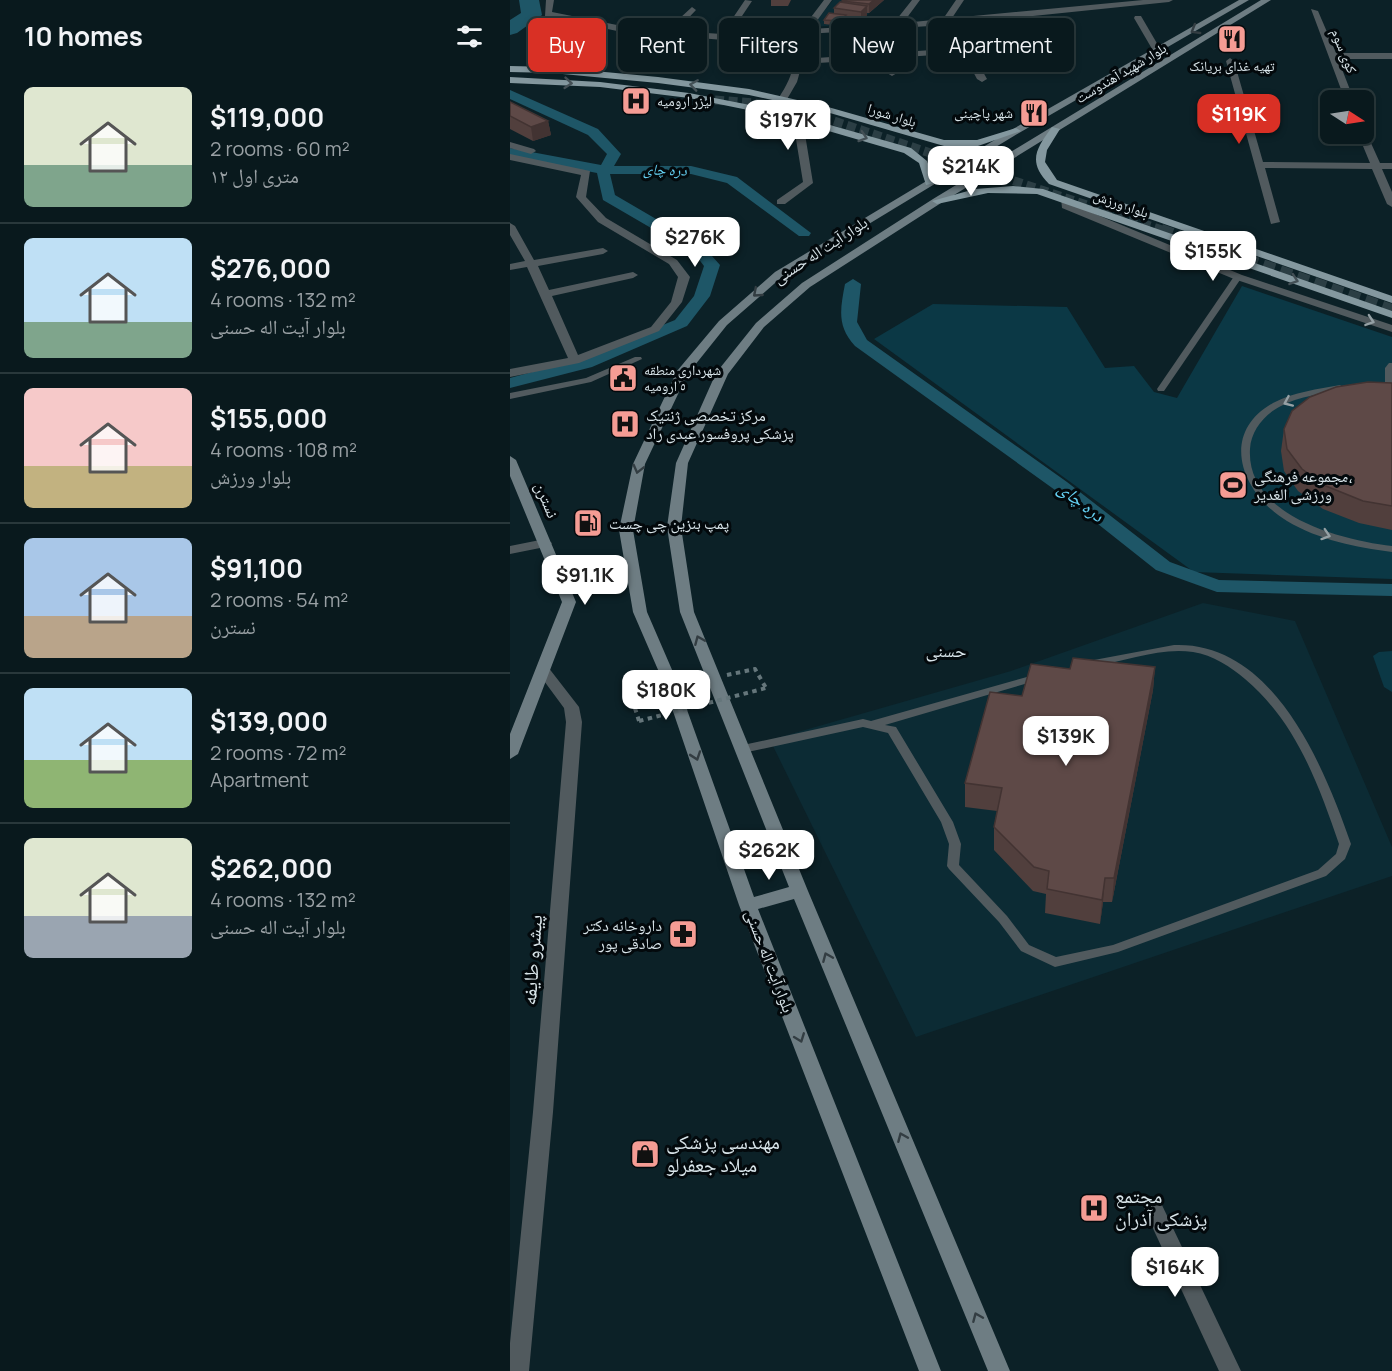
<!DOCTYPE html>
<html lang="en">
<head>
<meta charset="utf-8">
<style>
  body { margin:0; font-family:Manrope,"Noto Naskh Arabic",sans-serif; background:#122226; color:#f1f3f6; height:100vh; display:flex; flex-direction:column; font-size:22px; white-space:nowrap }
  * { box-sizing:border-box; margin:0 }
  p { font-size:20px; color:#99a0a4 }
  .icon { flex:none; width:33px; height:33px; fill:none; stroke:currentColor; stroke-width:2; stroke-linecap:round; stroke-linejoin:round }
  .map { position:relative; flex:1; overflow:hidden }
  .side { display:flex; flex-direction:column; background:#09191d; width:510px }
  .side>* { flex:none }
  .banner { position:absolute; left:18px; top:18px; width:570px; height:54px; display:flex; gap:12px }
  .needle { width:39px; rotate:102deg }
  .fabs { position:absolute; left:810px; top:90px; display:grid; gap:12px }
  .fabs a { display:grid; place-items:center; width:54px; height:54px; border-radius:9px; background:#09191d; box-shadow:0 3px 9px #0003,0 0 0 2px #29383b; font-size:30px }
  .price { position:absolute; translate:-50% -51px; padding:0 14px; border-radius:12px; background:#fff; color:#222; font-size:20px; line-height:39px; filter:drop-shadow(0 2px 3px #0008) }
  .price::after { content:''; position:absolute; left:50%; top:36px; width:18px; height:14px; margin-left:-9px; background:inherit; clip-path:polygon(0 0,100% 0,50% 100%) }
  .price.current { background:#d93025; color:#fff }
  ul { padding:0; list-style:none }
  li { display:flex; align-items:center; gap:18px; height:150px; padding:0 24px }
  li+li { border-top:2px solid #29383b }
  li span { display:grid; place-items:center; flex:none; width:168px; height:120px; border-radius:9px; color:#555 }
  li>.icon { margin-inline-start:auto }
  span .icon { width:72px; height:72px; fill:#fffc; stroke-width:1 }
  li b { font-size:26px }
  h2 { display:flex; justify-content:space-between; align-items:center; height:72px; padding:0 24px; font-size:26px }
  .pill { padding:0 21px; border-radius:9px; background:#09191d; box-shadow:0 3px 9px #0003,0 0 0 2px #29383b; font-size:21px; line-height:54px }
  .pill.current { background:#d93025; color:#fff }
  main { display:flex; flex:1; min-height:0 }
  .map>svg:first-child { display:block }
  .built { fill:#0c2b34 }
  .green { fill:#0b3845 }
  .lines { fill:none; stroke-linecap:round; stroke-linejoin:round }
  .canal { fill:#1e5667; fill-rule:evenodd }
  .river { fill:#1e5667; fill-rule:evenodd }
  .primary-tunnel-far1 { stroke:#2b3e44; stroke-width:9; stroke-dasharray:9 4.5; stroke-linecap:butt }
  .primary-tunnel { stroke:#2b3e44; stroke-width:12; stroke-dasharray:12 6; stroke-linecap:butt }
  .path { stroke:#65767b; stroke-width:4; stroke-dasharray:4.5 4.5; stroke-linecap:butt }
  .lane { fill:#515a5e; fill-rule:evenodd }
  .street { fill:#515a5e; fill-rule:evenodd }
  .secondary { fill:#6e7d83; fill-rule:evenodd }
  .primary { fill:#84989f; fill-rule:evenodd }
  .path-bridge { stroke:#65767b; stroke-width:4; stroke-dasharray:4.5 4.5; stroke-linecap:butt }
  .wall { fill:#513f3d }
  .shaded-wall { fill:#423332 }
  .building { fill:#5e4947; stroke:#423332; stroke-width:1.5 }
  .oneway { stroke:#333d42 }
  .oneway2 { stroke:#445056 }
  .oneway3 { stroke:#95a0a4 }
  .labels { text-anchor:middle; stroke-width:6; stroke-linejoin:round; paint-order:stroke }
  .far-street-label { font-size:14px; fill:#d9e5ea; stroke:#03090c }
  .far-poi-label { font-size:14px; fill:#d9e5ea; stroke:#03090c; text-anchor:start }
  .far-water-label { font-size:15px; font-style:italic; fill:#64d0f3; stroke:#03090c }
  .street-label { font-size:16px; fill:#d9e5ea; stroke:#03090c }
  .poi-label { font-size:16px; fill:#d9e5ea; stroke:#03090c; text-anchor:start }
  .water-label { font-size:18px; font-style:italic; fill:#64d0f3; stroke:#03090c }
  .neighbourhood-label { font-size:18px; fill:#d9e5ea; stroke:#03090c }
  .near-street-label { font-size:20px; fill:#d9e5ea; stroke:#03090c }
  .near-poi-label { font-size:20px; fill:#d9e5ea; stroke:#03090c; text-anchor:start }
</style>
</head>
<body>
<main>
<section class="side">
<h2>10 homes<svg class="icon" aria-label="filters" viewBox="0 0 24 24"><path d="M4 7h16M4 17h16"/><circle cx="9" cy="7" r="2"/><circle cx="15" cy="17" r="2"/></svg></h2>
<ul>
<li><span style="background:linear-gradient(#dfe7d0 65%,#7fa58c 0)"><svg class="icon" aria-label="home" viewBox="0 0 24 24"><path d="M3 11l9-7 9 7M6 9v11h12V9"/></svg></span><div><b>$119,000</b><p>2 rooms · 60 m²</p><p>۱۲ متری اول</p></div></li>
<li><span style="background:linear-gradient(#bfe0f5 70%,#7fa58c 0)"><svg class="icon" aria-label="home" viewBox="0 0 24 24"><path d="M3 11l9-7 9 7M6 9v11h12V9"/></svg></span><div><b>$276,000</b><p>4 rooms · 132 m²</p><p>بلوار آیت اله حسنی</p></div></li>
<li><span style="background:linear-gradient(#f6c9c9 65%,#c2b280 0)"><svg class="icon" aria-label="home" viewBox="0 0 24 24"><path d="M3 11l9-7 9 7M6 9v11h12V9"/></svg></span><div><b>$155,000</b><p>4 rooms · 108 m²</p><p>بلوار ورزش</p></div></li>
<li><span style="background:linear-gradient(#a9c7e8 65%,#b9a48a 0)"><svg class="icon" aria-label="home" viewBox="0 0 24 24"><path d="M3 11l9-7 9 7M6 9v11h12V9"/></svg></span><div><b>$91,100</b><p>2 rooms · 54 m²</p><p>نسترن</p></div></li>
<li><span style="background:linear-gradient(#bfe0f5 60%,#8fb573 0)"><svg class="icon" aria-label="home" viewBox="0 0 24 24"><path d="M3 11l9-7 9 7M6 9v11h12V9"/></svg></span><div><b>$139,000</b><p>2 rooms · 72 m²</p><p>Apartment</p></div></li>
<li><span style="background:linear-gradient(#dfe7d0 65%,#9aa5b1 0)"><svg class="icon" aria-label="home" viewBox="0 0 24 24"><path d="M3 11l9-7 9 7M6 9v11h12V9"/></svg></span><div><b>$262,000</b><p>4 rooms · 132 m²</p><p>بلوار آیت اله حسنی</p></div></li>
</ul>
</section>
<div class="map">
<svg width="882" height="1371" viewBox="0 0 882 1371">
  <rect width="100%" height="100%" fill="#0c2127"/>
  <g class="built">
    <path d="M323,0H374L347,24L301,27Z"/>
    <path d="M693,603L785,621L882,847V876L406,1037L260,740L501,671Z"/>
  </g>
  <g class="green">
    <path d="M732,286L882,337V579L684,572L364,339L423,304L557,307L595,368L624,366L644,392L667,398Z"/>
    <path d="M882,651V692L874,687L863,656L869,652Z"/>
  </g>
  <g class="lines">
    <g class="canal">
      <path d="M0,90L88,129L111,154L104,166H181L227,177L301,233L299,236H289L217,183L181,174H100L105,195L194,247L210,265L200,296L177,326L82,367L0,388V378L70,359L165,320L184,296L194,266L184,253L93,200L87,173L0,156V148L91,165L97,154L78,135L0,99Z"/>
      <path d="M343,279L351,284L347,322L357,340L557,482L660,562L709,580L882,584V596L707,592L646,570L545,490L345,346C327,326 330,310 335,284Z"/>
    </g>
    <path class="river" d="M9,0H29L32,15L7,33L0,35V20L11,13Z"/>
    <path class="primary-tunnel-far1" d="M205,100L256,104L315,118L655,231"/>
    <path class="primary-tunnel" d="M651,230L882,310"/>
    <g class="path">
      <path d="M217,675L245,669L256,688"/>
      <path d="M129,721L119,689L143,683"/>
    </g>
    <g class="lane">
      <path d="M725,275H728L732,277L654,391H648L647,389Z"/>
      <path d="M125,357H131L132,359L81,382L0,399V393L76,378Z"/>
      <path d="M879,363H882V389L879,390L875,387V368Z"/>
      <path d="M830,385L834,388L833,390C812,394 790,396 771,406C755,414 741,430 740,449C736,516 831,540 882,546V552C845,547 809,540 777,521C732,494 708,434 763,403C784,392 808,389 830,385Z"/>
      <path d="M664,645C764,641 814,767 841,844L835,859L816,876L608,952L545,967L511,951L489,922L439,869L437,866L439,844L431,822L378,733L353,727L233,753L228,749L233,745L353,719L361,721L524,675H532L533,677L532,679L375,725L386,727L443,822L451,844L449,865L497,916L519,945L546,957L603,945L808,870L826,854L829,844C808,783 786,722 735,679C721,667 703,655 683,652C651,647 616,661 584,666L579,663L584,660Z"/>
    </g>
    <g class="street">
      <path d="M36,0H44L42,12L112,26L157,30L182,7L186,10L166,31L212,34L235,0L242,1L220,34L292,29L314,0H322L301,29L383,24L402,0H410L393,23L433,19L446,0H454L442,18L633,0H663L659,2L435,25L297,34L293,37L279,35L290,50L292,59L451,48L445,36L449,33L452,34L459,47L535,41L539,44L535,47L462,52L477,79L472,82L467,79L453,53L381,58L387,73L382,76L377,73L372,59L292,64L287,82L276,101L273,102L268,99C283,76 291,58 270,36L214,40L112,32L35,16Z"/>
      <path d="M801,9L808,11L826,53H882V59H828L844,100H835Z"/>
      <path d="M625,16H631L652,52L651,54H645L624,18Z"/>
      <path d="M720,58L724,61L753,162L860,163L848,134L856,132L870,163H882V169H872L882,192V207L877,204L862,169L755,168L770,222L761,224L716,61Z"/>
      <path d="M297,118L305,120L294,128L303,183L275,204H267V200L293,182L284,127Z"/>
      <path d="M0,142L24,149L26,151L21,154L0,148Z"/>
      <path d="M0,154L80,171L76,197L96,218L167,260L180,277L172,302L149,331L69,363L0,377V369L58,358L17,267L0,270V264L15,261L0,235V223L5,226L24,260L93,248L98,251L93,254L28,266L39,290L123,272L128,275L123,278L42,296L68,355L141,327L161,302L168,277L159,264L88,222L66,197L71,175L0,160Z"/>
      <path d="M551,198H559L561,204L732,275L882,325V332L724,279L552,208Z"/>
      <path d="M35,539L42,543L40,546L0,554V546Z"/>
      <path d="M33,665L38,667L69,707L72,722L43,1112L19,1371H0V1343L23,1112L56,722L54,708L26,670Z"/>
      <path d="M644,1200L651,1203L731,1371H709L634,1209L637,1203Z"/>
    </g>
    <g class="secondary">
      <path d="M729,0H739L509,133L273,276L217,325L177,375L135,464L123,530L137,612L166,679L244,897L279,887L170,612L157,527L166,463L206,373L246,323L292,283L423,199L751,0H761L431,203L300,287L254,327L218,374L178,463L171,527L184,612L298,891L500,1371H478L284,899L248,909L431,1371H409L229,905L152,679L123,612L109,530L123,464L167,371L209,321L265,272L503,129Z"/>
      <path d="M0,456L6,460L66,602L8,754L0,759V734L52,602L0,476Z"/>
    </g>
    <g class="primary">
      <path d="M0,66L42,67L148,77L239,89L318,107L434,140H467L506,128L511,131L468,146H434L313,111L239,95L148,83L42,73L0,72Z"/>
      <path d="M0,77L90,82L179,93L271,111L401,148L417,161L425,183L416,185L409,163L394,153L267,116L179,98L90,87L0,83Z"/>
      <path d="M542,127L550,129L537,150L535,162L547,180L882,296V303L539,184C518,162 525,150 542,127Z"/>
      <path d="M503,186L533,189L882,311V318L527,194L478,193L427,204L422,201L465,189Z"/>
    </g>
    <path class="path-bridge" d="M129,721L256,688"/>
  </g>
  <g class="wall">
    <path d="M261,0H281L278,6H261Z"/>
    <path d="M333,0H374L359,13H357V15L351,21L336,19L331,26L314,24V20L324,14V8L332,3Z"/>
    <path d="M0,102L38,121L41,135L23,141L0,129Z"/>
    <path d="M882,383V530L849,523L813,509L788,491L774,471L771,451L774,429Z"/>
    <path d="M645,667L643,690L602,902H593L590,924L535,913L536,894L523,891L484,850V827L487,811L455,807V783L512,696L560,669Z"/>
  </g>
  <g class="shaded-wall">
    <path d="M364,0H374L359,13V4Z"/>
    <path d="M357,6V15L351,21V12Z"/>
    <path d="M336,15V19L331,26L330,21Z"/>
    <path d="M38,121L41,135L23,141L21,127Z"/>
    <path d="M645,667L643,690L602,902L604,878Z"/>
    <path d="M595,878L593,902L590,924L592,900Z"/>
  </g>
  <g class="building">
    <path d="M333,0H364L359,4L332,1Z"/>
    <path d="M330,2L357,6L351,12L324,8Z"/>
    <path d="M319,13L336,15L330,21L314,20Z"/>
    <path d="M0,102L38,121L21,127L0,116Z"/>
    <path d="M858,382L882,383V506L853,501L816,486L792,469L777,449L774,429L782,411L800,397L826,387Z"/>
    <path d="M563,658L645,667L604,878H595L592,900L537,889L539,871L524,867L484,827L492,788L455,783L480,692L512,696L521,664L560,669Z"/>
  </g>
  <defs><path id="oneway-chevron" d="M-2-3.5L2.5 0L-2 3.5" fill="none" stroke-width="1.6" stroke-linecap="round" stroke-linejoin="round" transform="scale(1.5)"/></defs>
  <g class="oneway">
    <use href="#oneway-chevron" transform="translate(685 30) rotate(149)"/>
    <use href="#oneway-chevron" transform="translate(247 293) rotate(139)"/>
    <use href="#oneway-chevron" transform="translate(128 469) rotate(104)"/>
    <use href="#oneway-chevron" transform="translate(189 640) rotate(-113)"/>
    <use href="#oneway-chevron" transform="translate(186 756) rotate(71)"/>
    <use href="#oneway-chevron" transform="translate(317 957) rotate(-113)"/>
    <use href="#oneway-chevron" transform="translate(290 1038) rotate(69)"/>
    <use href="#oneway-chevron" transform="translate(392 1137) rotate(-113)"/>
    <use href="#oneway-chevron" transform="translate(467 1317) rotate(-113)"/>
  </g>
  <g class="oneway2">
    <use href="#oneway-chevron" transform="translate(58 83) rotate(5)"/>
    <use href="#oneway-chevron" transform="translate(184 85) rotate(-172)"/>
    <use href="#oneway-chevron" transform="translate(353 137) rotate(18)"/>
    <use href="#oneway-chevron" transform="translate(784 280) rotate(19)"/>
  </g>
  <g class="oneway3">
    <use href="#oneway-chevron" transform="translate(860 321) rotate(19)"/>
    <use href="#oneway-chevron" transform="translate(778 402) rotate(156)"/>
    <use href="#oneway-chevron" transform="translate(816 535) rotate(18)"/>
  </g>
  <defs>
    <g id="restaurant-square" transform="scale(1.5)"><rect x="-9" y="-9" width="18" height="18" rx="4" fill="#f59c94" stroke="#03090c"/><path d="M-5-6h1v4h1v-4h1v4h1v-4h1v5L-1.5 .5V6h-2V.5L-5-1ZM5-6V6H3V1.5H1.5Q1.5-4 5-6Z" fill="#111"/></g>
    <g id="hospital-square" transform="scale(1.5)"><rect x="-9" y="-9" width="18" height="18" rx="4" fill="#f59c94" stroke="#03090c"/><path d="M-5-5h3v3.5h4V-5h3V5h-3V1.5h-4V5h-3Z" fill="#111"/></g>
    <g id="civic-square" transform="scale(1.5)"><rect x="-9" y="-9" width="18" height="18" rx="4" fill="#f59c94" stroke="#03090c"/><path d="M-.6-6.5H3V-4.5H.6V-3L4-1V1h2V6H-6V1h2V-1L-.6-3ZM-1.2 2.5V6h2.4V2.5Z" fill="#111"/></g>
    <g id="stadium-square" transform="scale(1.5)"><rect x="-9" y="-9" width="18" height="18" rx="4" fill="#f59c94" stroke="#03090c"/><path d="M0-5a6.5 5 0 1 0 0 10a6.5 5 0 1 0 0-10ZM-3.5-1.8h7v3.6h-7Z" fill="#111"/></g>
    <g id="fuel-square" transform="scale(1.5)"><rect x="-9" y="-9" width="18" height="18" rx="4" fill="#f59c94" stroke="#03090c"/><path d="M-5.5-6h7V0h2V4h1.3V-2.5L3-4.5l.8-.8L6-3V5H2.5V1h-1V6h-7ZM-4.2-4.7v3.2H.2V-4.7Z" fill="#111"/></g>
    <g id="pharmacy-square" transform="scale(1.5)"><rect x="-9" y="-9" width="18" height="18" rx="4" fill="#f59c94" stroke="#03090c"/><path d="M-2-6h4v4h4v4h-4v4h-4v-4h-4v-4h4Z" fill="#111"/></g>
    <g id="shop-square" transform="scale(1.5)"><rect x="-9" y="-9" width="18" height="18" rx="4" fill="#f59c94" stroke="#03090c"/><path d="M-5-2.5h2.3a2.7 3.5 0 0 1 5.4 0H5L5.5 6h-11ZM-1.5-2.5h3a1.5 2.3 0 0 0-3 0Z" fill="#111"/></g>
  </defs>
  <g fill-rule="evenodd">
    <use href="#restaurant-square" x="722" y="39"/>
    <use href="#hospital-square" x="126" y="101"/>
    <use href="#restaurant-square" x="524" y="113"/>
    <use href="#civic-square" x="113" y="378"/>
    <use href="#hospital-square" x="115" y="424"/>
    <use href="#stadium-square" x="723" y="485"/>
    <use href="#fuel-square" x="78" y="523"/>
    <use href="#pharmacy-square" x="173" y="934"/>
    <use href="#shop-square" x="135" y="1154"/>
    <use href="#hospital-square" x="584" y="1208"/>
  </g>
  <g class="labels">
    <g class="far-street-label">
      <text transform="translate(834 51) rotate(68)" y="5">کوی سوم</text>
      <text transform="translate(611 73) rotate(-31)" y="5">بلوار شهید آهندوست</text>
      <text transform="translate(382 115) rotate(17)" y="5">بلوار شورا</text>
      <text transform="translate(611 204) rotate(19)" y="5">بلوار ورزش</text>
    </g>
    <g class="far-poi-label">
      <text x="722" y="71" text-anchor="middle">تهیه غذای بریانک</text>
      <text x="147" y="106">لیزر ارومیه</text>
      <text x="503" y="118" text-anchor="end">شهر پاچینی</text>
      <text x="134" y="375">شهردارى منطقه<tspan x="134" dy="16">٥ ارومیه</tspan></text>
    </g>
    <g class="far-water-label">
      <text transform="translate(155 170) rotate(2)" y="5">دره چای</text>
    </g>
    <g class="street-label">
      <text transform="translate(310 250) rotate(-33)" y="6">بلوار آیت اله حسنی</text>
      <text transform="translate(37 500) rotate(68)" y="6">نسترن</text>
      <text transform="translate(260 961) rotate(69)" y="6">بلوار آیت اله حسنی</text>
    </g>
    <g class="poi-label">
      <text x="136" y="421">مرکز تخصصی ژنتیک<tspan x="136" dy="18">پزشکی پروفسور عبدی راد</tspan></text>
      <text x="744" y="482">مجموعه فرهنگی،<tspan x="744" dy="18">ورزشی الغدیر</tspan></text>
      <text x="99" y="529">پمپ بنزین چى چست</text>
      <text x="152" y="931" text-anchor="end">داروخانه دکتر<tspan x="152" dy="18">صادقی پور</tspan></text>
    </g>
    <g class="water-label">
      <text transform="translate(571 502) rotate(38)" y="6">دره چای</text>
    </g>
    <g class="neighbourhood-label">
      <text x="436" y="657">حسنی</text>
    </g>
    <g class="near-street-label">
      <text transform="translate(22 960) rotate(-86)" y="7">پیشرو طایفه</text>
    </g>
    <g class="near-poi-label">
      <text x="156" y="1149">مهندسی پزشکی<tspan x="156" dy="23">میلاد جعفرلو</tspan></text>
      <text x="605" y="1203">مجتمع<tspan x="605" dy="23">پزشکی آذران</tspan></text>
    </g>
  </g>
</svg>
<div class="fabs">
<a><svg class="needle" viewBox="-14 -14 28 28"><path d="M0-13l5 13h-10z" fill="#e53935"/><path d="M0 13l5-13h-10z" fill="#99a0a4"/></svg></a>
</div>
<b class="price current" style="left:729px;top:145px">$119K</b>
<b class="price" style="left:278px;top:151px">$197K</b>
<b class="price" style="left:461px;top:197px">$214K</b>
<b class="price" style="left:185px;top:268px">$276K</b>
<b class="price" style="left:703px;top:282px">$155K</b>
<b class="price" style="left:75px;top:606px">$91.1K</b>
<b class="price" style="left:156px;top:721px">$180K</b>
<b class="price" style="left:556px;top:767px">$139K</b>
<b class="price" style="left:259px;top:881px">$262K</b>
<b class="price" style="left:665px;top:1298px">$164K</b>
<div class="banner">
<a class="pill current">Buy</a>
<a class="pill">Rent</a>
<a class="pill">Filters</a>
<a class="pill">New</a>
<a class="pill">Apartment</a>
</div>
</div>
</main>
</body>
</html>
